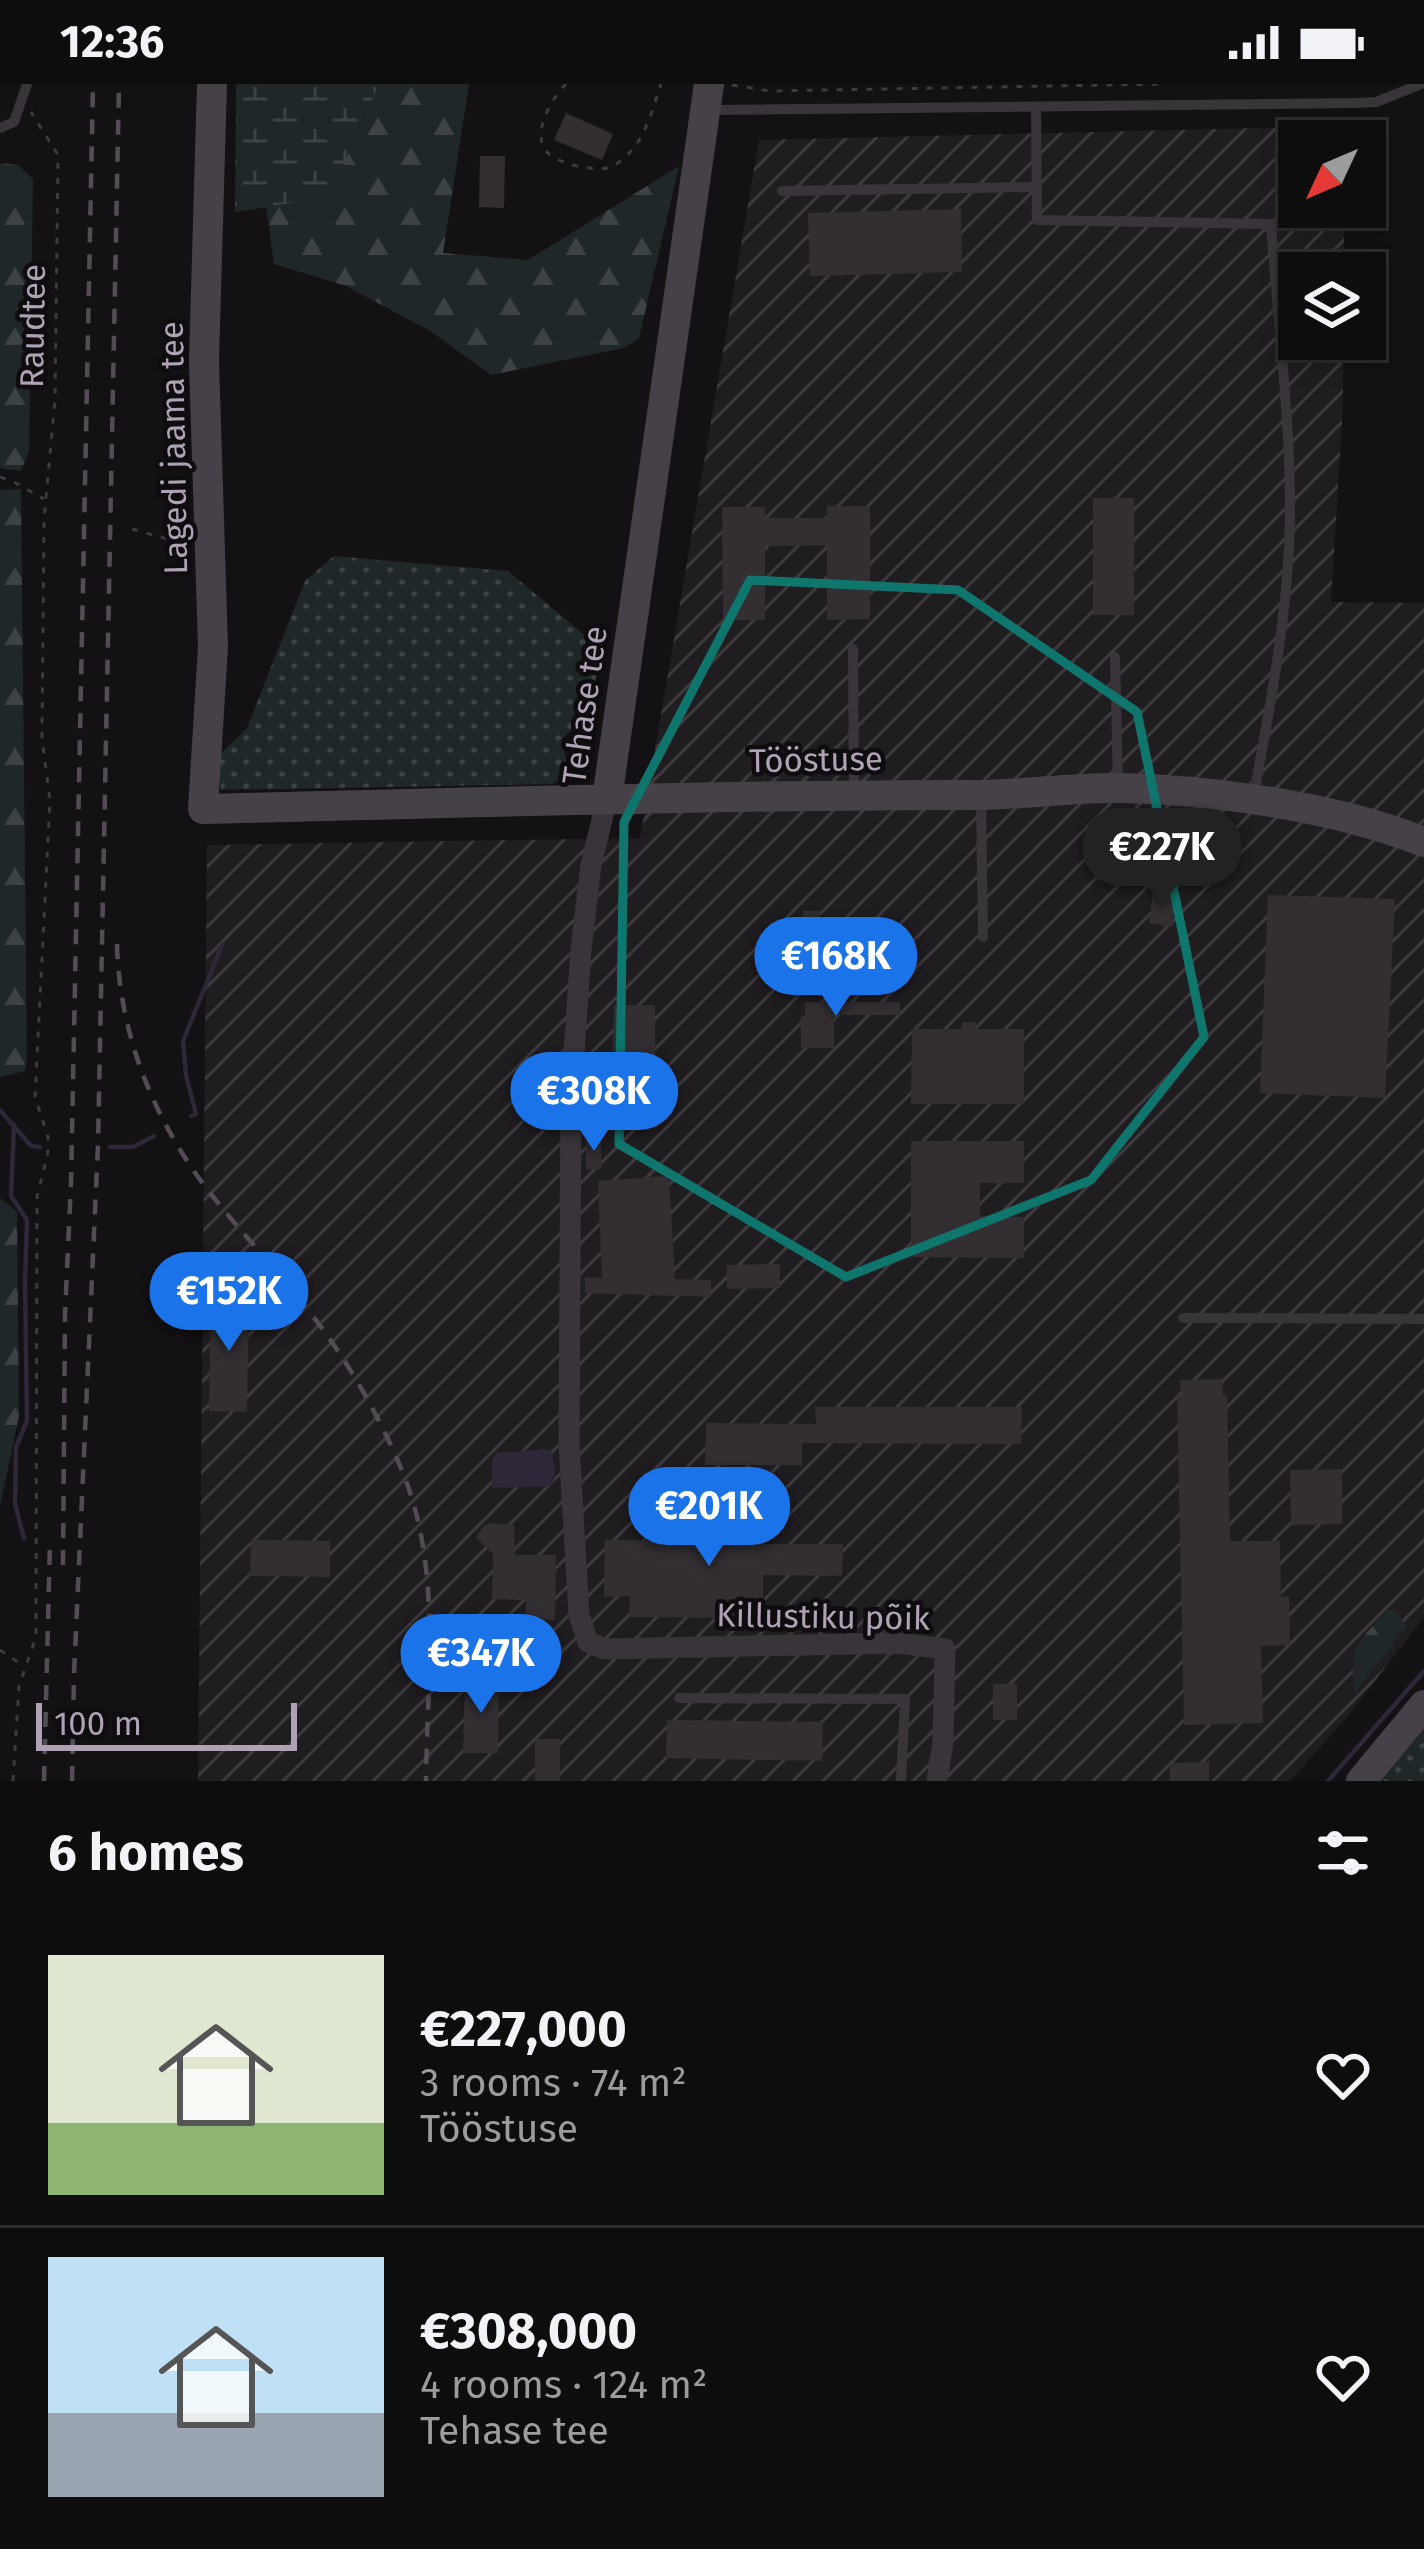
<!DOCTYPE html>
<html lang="en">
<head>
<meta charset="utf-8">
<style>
  body { margin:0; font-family:"Fira Sans",sans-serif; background:#171617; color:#f1f3f6; height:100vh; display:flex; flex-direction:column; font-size:45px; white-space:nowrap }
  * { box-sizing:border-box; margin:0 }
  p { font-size:39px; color:#9b9c9e }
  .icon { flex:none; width:66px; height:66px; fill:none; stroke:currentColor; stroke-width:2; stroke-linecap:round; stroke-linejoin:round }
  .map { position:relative; height:1697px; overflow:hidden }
  .side { display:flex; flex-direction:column; background:#0e0d0e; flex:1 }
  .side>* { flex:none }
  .needle { width:78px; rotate:226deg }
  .buttons { position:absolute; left:1278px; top:36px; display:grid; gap:24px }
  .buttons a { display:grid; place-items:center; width:108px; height:108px; border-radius:0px; background:#0e0d0e; box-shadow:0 6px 18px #0003,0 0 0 3px #2e2d2e; font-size:60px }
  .scale { position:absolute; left:36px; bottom:30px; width:261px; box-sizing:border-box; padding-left:12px; border:6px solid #afa2b4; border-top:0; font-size:33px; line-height:42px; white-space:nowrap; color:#afa2b4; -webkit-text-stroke:9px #0e0c0e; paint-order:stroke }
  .price { position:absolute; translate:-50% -102px; padding:0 27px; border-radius:42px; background:#1a73e8; color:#fff; font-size:39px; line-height:78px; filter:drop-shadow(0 3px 6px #0008) }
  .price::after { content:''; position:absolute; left:50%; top:72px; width:36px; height:27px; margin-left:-18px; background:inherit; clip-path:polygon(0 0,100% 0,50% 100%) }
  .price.selected { background:#222; color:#fff }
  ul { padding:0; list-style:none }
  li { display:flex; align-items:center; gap:36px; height:300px; padding:0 48px }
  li+li { border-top:3px solid #2e2d2e }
  li span { display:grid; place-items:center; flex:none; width:336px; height:240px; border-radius:0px; color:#555 }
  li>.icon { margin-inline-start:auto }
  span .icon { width:144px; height:144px; fill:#fffc; stroke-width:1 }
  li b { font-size:51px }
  h2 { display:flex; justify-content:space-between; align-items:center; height:144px; padding:0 48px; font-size:51px }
  .status { display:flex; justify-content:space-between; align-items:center; height:84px; padding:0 60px; background:#0e0d0e; direction:ltr }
  .status svg { height:33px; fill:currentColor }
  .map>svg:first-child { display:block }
  .industrial { fill:url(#industrial-furrows) }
  .grass { fill:url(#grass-dots) }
  .forest { fill:url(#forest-firs) }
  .wetland { fill:url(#wetland-marsh) }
  .water { fill:#2e2737 }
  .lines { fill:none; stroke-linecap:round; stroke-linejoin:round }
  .stream { stroke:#2e2737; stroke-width:4.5 }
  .building { fill:#322e32 }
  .path { stroke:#3f3a41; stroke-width:3; stroke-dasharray:6 9; stroke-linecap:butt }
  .lane { stroke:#39343a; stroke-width:10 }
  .street { stroke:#39343a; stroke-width:21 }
  .secondary { stroke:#464048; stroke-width:30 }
  .rail { stroke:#534c55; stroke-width:4.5; stroke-dasharray:15 12; stroke-linecap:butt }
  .marked { fill:none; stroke:#0f766e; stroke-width:9; stroke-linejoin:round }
  .labels { text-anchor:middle; stroke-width:9; stroke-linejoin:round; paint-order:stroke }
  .street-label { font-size:33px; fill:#afa2b4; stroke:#0e0c0e }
</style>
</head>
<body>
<div class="status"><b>12:36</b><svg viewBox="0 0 49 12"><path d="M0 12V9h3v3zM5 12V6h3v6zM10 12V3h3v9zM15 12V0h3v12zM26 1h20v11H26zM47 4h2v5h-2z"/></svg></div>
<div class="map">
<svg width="1424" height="1697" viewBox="0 0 1424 1697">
  <defs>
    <pattern id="industrial-furrows" width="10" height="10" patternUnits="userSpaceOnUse" patternTransform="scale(3)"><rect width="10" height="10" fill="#201d20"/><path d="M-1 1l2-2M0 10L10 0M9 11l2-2" fill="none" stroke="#3e3b3e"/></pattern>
    <pattern id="grass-dots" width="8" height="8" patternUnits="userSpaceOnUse" patternTransform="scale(3)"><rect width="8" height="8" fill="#1f2728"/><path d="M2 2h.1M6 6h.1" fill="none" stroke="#3d4345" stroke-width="1.8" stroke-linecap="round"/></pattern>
    <pattern id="forest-firs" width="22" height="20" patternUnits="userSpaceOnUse" patternTransform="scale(3)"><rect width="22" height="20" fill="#1f2728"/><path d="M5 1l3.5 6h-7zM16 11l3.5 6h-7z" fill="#3d4345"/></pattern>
    <pattern id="wetland-marsh" width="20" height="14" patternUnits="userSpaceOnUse" patternTransform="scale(3)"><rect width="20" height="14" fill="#1f2728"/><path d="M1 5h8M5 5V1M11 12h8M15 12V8" fill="none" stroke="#3d4345"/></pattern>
  </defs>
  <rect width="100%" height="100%" fill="#131113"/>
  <path class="industrial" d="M1345,42V57H1299V123H1344V189H1299V255H1343V321L1331,518L1424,519V1533L1348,1632L1290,1697H198L207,761L640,754L759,56Z"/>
  <g class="grass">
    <path d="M334,472L508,487L605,568L581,636L561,656L567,678L586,684L552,700L221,706L218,672L247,644L305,497Z"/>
    <path d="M1424,1642V1697H1378Z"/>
  </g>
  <g class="forest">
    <path d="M379,0H469L443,169L528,176L679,82L639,254L624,264L491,291L430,247L346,202L274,180L266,123L329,112Z"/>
    <path d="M0,79L18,81L33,95L29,367L21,387L0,384Z"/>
    <path d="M21,405L27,975L25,987L0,993V406Z"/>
    <path d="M0,1114L17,1128L19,1332L0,1422Z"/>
    <path d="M1388,1526H1395L1406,1542L1355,1609C1350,1559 1355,1562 1388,1526Z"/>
  </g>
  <path class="wetland" d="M236,0H379L329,113L235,128Z"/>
  <path class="water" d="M546,1365L552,1369C553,1379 559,1394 550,1402L492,1404V1377L495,1369Z"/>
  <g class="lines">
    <g class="stream">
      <path d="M0,1026L31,1062L40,1063"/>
      <path d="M191,1032L196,1030L186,991L183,957L222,861"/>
      <path d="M14,1041L11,1112L27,1136L25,1198L27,1337L16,1363L15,1420L24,1454"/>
      <path d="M110,1063H133L154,1052"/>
      <path d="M1328,1697L1424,1587"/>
    </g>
  </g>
  <g class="building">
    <path d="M566,29L613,50L602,76L554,56Z"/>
    <path d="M480,72H505L504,124L479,123Z"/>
    <path d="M961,125L962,188L810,192L808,129Z"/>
    <rect x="1093" y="414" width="41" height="117"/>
    <path d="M827,422H870V535L827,536V461L765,462V536H723L722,423H765V434H827Z"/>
    <path d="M1153,809L1176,813L1172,843L1149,839Z"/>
    <path d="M1268,811L1395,815L1385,1014L1260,1009Z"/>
    <path d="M803,827H820L819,844L802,843Z"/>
    <path d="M805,918H900V931H834V964H801V932H805Z"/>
    <path d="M614,921H655V976H613Z"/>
    <path d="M962,938H976V945H1024V1020H911L912,945H962Z"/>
    <path d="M601,1054V1085H586V1055Z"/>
    <path d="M911,1057H1024V1099H980V1132L1024,1133V1174L911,1173Z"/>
    <path d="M669,1092L675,1195L711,1196V1213L585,1209V1193L602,1194L598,1097Z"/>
    <path d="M780,1180V1204L727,1205V1181Z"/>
    <path d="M211,1212L249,1213L247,1328L209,1327Z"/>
    <path d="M1222,1295L1223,1311H1227L1230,1457H1280L1281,1513L1289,1512L1290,1561L1261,1562L1263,1639L1184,1641L1177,1312H1181L1180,1296Z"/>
    <path d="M815,1323H1022L1021,1360L802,1359V1381H705L706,1339L816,1340Z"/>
    <path d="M1342,1385V1440L1291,1441L1290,1386Z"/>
    <path d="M700,1421H750L749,1460H843L842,1492L763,1491V1534L629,1533L630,1512L604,1513L605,1456L700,1457Z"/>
    <path d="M492,1439L514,1441L515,1471H556L555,1536L526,1535V1516L492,1515L493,1470L476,1453L484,1442Z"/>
    <path d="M251,1456L330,1457V1493L250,1492Z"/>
    <path d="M465,1595L499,1596L498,1669H463Z"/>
    <rect x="993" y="1600" width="24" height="36"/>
    <path d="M667,1636L823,1638L822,1677L666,1674Z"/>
    <rect x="535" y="1655" width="25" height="42"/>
    <path d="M1209,1678V1697H1170V1679Z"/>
  </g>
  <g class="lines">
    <g class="path">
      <path d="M566,0C553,13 531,48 546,67C557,80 591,87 608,84C615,82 625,74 630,68C647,50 653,23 661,0"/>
      <path d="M732,1L770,7L1164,0"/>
      <path d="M0,393L14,398L44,415"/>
      <path d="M132,445L185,460"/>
      <path d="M0,1566L24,1582"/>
      <path d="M13,1697L19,1602L36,1553L37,1113L48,1068V1053L35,1013L50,716L42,655L44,436L55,316L58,71L31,28"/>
    </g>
    <g class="lane">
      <path d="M1036,23L1037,136L1271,140C1278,244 1294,359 1289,463C1285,545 1269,628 1254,710"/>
      <path d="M709,26L1356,19L1376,18L1421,0"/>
      <path d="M0,44L14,38L27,0"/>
      <path d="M782,107L1037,103"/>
      <path d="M853,565L854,706"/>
      <path d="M1115,573L1118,701"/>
      <path d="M981,714L983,853"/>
      <path d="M1183,1234L1424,1235"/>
      <path d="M679,1614L905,1615L901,1697"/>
    </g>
    <path class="street" d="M607,715L591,781L581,865L571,1014L569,1360L579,1531L588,1558L605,1565L899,1559L945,1565L943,1658L937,1697"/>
    <g class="secondary">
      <path d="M212,0L204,277L213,563L203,725C460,719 718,711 975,711C1024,711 1072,703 1121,704C1216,706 1336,723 1424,758"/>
      <path d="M607,715L709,0"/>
      <path d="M1361,1697L1424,1621"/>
    </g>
    <g class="rail">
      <path d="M117,860C119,949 153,1034 207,1105C240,1148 279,1187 312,1231C349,1279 380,1333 403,1389C442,1486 427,1595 426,1697"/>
      <path d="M63,1481L65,1230L71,1099L93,0"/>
      <path d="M44,1697L50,1458"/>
      <path d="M72,1697L74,1590L98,1061L119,0"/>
    </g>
  </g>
  <path class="marked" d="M750,496L958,506L1137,628L1204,953L1091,1096L846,1193L619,1060L624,738Z"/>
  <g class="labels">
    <g class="street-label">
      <text transform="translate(32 242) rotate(-89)" y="12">Raudtee</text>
      <text transform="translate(173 364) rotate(-91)" y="12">Lagedi jaama tee</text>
      <text transform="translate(584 621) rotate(-82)" y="12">Tehase tee</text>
      <text transform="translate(816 675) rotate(-1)" y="12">Tööstuse</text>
      <text transform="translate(823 1532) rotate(1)" y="12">Killustiku põik</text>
    </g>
  </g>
</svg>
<div class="buttons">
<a><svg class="needle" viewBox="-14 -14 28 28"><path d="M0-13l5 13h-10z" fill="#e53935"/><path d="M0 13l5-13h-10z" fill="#9b9c9e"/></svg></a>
<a><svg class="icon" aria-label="layers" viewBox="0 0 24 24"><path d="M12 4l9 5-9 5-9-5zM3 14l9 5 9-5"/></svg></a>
</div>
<div class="scale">100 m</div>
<b class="price selected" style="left:1162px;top:826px">€227K</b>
<b class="price" style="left:836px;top:935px">€168K</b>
<b class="price" style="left:594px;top:1070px">€308K</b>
<b class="price" style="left:229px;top:1270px">€152K</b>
<b class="price" style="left:709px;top:1485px">€201K</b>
<b class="price" style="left:481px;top:1632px">€347K</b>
</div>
<section class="side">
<h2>6 homes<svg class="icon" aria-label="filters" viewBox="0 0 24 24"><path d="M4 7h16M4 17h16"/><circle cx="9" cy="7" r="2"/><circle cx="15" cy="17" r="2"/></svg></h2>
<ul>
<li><span style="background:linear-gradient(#dfe7d0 70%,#8fb573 0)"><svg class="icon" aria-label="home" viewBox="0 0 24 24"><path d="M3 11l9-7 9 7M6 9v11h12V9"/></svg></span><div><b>€227,000</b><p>3 rooms · 74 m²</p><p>Tööstuse</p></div><svg class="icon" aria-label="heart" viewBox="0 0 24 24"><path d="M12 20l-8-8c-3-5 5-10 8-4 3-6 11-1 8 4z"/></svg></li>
<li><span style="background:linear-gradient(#bfe0f5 65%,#9aa5b1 0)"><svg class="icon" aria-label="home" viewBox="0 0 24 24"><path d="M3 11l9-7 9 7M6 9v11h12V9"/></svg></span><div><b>€308,000</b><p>4 rooms · 124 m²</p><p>Tehase tee</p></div><svg class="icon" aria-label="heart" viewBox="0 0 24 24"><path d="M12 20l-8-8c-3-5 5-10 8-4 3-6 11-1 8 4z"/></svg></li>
</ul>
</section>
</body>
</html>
